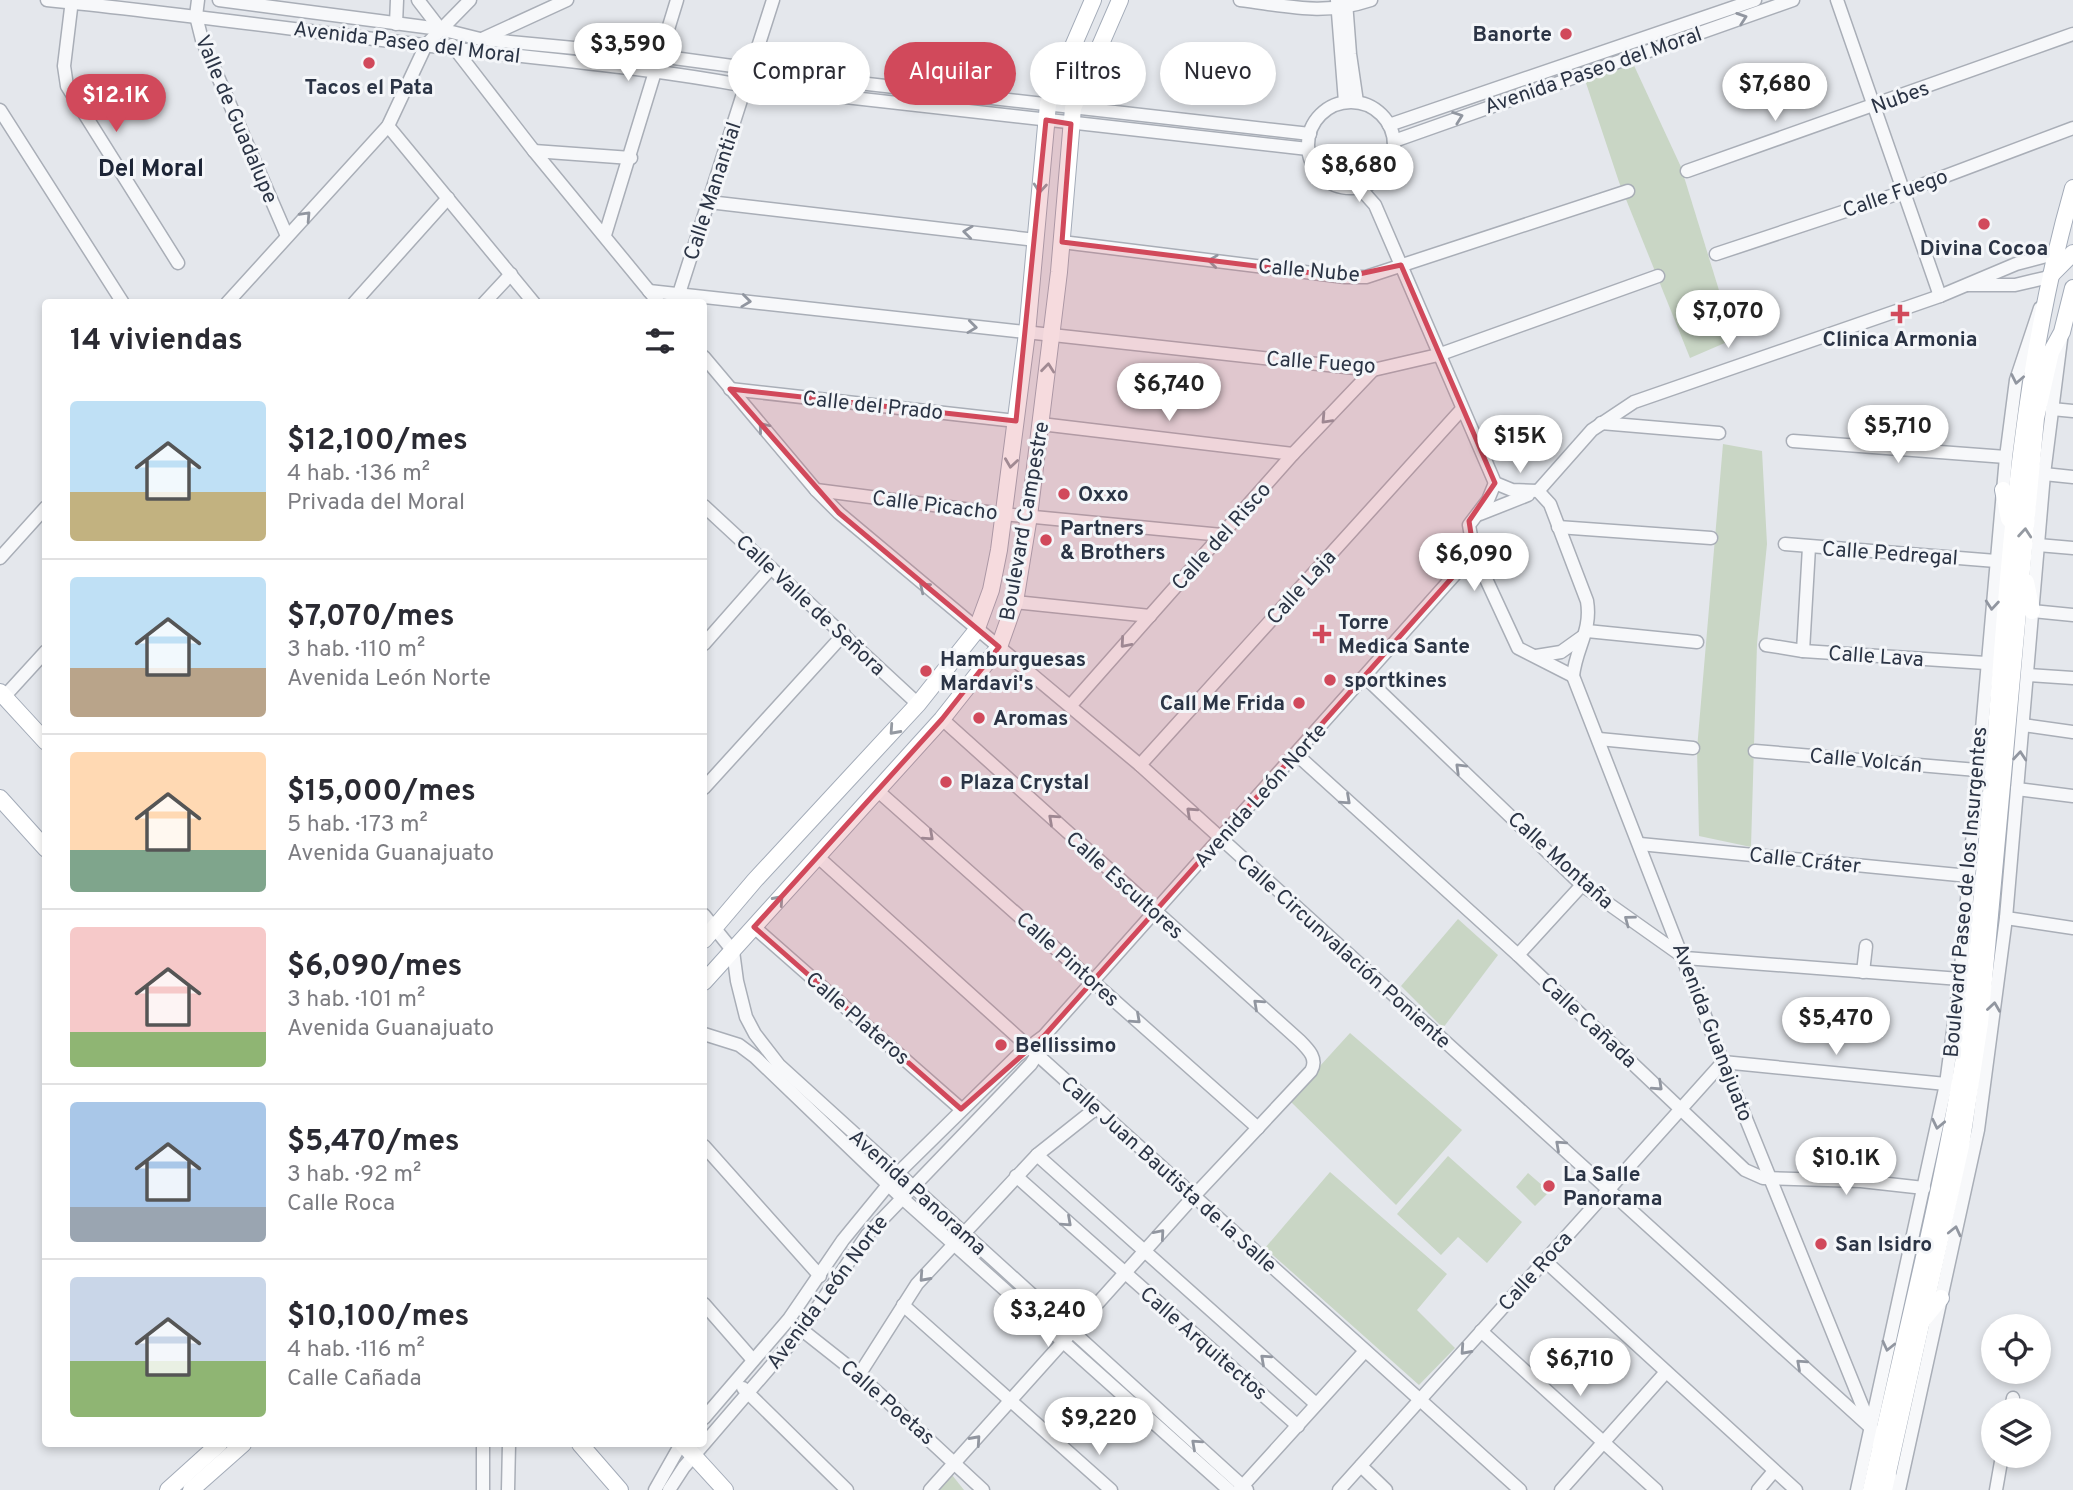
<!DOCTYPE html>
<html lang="es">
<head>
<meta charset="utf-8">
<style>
  body { margin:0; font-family:Overpass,sans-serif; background:#f7f7f7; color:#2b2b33; height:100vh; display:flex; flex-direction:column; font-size:26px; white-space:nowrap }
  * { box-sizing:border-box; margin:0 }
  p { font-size:23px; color:#7c7c81 }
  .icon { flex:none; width:38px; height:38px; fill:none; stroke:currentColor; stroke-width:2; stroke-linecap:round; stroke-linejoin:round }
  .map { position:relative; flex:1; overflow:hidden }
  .side { position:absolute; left:42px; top:299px; width:665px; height:1148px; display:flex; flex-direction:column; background:#fff; border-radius:7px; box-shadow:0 4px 10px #0003 }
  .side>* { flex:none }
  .banner { position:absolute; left:728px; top:42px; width:665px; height:63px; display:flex; gap:14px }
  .tools { position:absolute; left:1981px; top:1314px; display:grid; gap:14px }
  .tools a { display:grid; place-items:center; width:70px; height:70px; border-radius:50%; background:#fff; box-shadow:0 4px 10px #0003; font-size:35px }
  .price { position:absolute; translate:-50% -60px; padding:0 16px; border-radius:24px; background:#fff; color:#222; font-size:23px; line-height:46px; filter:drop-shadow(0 2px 4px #0008) }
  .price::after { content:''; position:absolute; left:50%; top:42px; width:21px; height:16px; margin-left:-10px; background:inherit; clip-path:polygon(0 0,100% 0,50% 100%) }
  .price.selected { background:#d1495b; color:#fff }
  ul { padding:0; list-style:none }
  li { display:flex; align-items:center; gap:21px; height:175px; padding:0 28px }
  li+li { border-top:2px solid #e1e1e2 }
  li span { display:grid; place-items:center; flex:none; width:196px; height:140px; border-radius:7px; color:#555 }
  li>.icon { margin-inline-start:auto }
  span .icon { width:84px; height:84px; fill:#fffc; stroke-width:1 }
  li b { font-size:30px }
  h2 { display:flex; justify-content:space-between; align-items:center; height:84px; padding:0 28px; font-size:30px }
  .tag { padding:0 24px; border-radius:32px; background:#fff; box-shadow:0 4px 10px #0003; font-size:24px; line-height:63px }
  .tag.selected { background:#d1495b; color:#fff }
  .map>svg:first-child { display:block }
  .green { fill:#c9d6c5 }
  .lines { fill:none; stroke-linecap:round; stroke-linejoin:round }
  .minor-casing { stroke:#a9aeb7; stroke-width:15 }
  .major-casing { stroke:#a3abb8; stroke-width:18 }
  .minor { stroke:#f7f8fa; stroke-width:12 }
  .major { stroke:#fff; stroke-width:16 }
  .oneway { stroke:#9196a0 }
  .oneway2 { stroke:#959aa2 }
  .marked { fill:#d1495b; fill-opacity:0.2; stroke:#d1495b; stroke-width:5; stroke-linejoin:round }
  .poi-dot { fill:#d1495b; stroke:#f4f6f9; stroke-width:2.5 }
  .labels { text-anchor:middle; stroke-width:6; stroke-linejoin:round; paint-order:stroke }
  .poi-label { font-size:21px; font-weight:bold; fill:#2b3445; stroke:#f4f6f9; text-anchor:start }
  .street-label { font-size:21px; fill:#2b3445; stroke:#f4f6f9 }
  .quarter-label { font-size:24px; font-weight:bold; fill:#1d2536; stroke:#f4f6f9 }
</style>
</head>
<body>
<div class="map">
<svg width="2073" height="1490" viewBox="0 0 2073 1490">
  <rect width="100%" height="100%" fill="#e4e7ec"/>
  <g class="green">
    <path d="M1631,59L1681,167L1734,339L1690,358L1619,182L1585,80Z"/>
    <path d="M1723,444L1762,451L1767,544L1757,644L1751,847L1699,836L1697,749Z"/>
    <path d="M1458,919L1498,955L1443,1028L1401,986Z"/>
    <path d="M1350,1033L1462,1130L1396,1205L1289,1100Z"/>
    <path d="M1448,1156L1522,1222L1487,1263L1458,1237L1441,1255L1397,1214Z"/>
    <path d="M1330,1172L1447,1274L1417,1310L1455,1348L1419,1385L1265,1248Z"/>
    <path d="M1528,1173L1543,1186L1541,1188L1547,1194L1535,1206L1516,1187Z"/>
    <path d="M952,1475L964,1490H938Z"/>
  </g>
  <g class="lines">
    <g class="minor-casing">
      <g id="minor">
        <path d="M47,0C184,14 320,33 457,49C554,60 650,68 746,86L1308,149"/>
        <path d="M72,0L64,66L67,86L178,263"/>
        <path d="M198,0L196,16L202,40L287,236"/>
        <path d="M219,0L440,29L480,39L659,56L850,82L1310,134"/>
        <path d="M418,0L441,30"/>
        <path d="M1240,0C1288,6 1323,16 1371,0"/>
        <path d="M1337,0L1345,102"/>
        <path d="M1837,0L1940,296"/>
        <path d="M1346,2L1350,54L1357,102"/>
        <path d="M396,24L397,0"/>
        <path d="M482,39L567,0"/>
        <path d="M452,45L534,151L659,303"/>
        <circle cx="1351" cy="145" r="43"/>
        <path d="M0,110L123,303"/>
        <path d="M1389,125L1755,0"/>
        <path d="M388,126L534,303"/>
        <path d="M1394,141L1793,0"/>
        <path d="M534,151L631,158"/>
        <path d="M1687,171L2073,34"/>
        <path d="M1359,187L1375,205L1495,483L1512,490L1538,491L1550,504L1587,601C1592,631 1576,647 1573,676L1723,1062L1881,1452"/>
        <path d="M709,202L1036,240"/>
        <path d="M605,235L677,0"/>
        <path d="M1062,242L1345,277H1366L1628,191"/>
        <path d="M1716,254L1903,192L2073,128"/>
        <path d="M1968,285H2015L2049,277"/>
        <path d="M649,291L1373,370L1438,355L1658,276"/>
        <path d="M227,303L388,126L426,45L470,0"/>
        <path d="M354,303L448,198"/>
        <path d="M484,303L511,274"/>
        <path d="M676,303L773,0"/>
        <path d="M704,357L816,490L839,513L1140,765L1869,1426"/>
        <path d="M730,389L1016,421"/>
        <path d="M2052,409L2073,411"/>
        <path d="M1601,423L1719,433"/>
        <path d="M1041,424L1293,454"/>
        <path d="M1793,441L2006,457"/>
        <path d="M2044,474L2073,477"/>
        <path d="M1495,483L1488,500L1469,525L1474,553L1518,648L1573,676"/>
        <path d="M816,490L1003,514L1222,535"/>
        <path d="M1538,491L1592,430L1634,402L1940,296L2016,264L2054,254"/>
        <path d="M704,506L918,704"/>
        <path d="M1480,514L1528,495"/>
        <path d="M1558,527L1711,538"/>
        <path d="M1785,544L1996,561"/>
        <path d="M2038,545L2073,548"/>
        <path d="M0,558L46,507"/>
        <path d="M1015,602L1150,616"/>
        <path d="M2032,611L2073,615"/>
        <path d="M1587,631L1697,642"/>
        <path d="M704,644L771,568"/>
        <path d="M1766,645L1803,651L1986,663"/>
        <path d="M1803,651L1809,547"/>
        <path d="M1536,656L1561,652L1582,637"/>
        <path d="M2027,675L2073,678"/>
        <path d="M1366,678L1582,885L1685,958L1960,979"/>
        <path d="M4,697L46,651"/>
        <path d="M1071,705L1293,454L1373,370"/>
        <path d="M2023,725L2073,732"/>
        <path d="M1599,739L1693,748"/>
        <path d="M1755,751L1977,770"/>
        <path d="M1296,754L1518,955L1745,1170L1763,1178L1861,1181L1924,1188"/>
        <path d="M1140,765L1462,409"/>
        <path d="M704,788L844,634"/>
        <path d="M2017,789L2073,796"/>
        <path d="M878,791L1258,1128"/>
        <path d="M1640,844L1969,876"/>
        <path d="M818,857L1520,1490"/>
        <path d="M704,915L733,951L737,981L746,1017L755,1034L779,1065L1247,1490"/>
        <path d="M2006,918L2073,928"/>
        <path d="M754,927L961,1109"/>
        <path d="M1518,955L1582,885"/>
        <path d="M1863,972L1866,946"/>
        <path d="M704,1034L739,1045L755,1057L901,1197L1229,1490"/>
        <path d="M704,1146L820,1276"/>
        <path d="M1037,1155L1316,1404"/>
        <path d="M1016,1176L1298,1426"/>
        <path d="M1544,1260L1796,1490"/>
        <path d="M704,1304L753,1360"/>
        <path d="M903,1305L1111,1490"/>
        <path d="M797,1326L859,1375L983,1490"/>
        <path d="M1481,1331L1656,1490"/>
        <path d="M859,1375L917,1284L1037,1155L1095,1109"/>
        <path d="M743,1388L847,1490"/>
        <path d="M2011,1410L2013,1398"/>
        <path d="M704,1418L789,1319L843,1240L897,1174L1017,1056L1044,1036L1474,553"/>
        <path d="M483,1444V1490"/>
        <path d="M1361,1466L1386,1490"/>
        <path d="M1887,1469L1896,1490"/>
        <path d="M508,1490L509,1444"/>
        <path d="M655,1490L681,1444"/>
        <path d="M669,1490L684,1467L802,1330L867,1235L1031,1064L1040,1050"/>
        <path d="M930,1490L1194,1196L1311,1071C1318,1059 1309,1050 1300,1041L942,719"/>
        <path d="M1239,1490L1365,1351"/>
        <path d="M1339,1490L1723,1062L1946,1084"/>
        <path d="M1561,1490L1666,1372"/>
        <path d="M1758,1490L1774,1471"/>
        <path d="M1857,1490L1946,1084L1960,979L2006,457L2016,380L2040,308"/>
        <path d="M1899,1490L1978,1130L2006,918L2044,474L2062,332"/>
        <path d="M1996,1490L2002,1456"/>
      </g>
    </g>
    <g class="major-casing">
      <g id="major">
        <path d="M2051,275L2073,253"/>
        <path d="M2003,490L2009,519"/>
        <path d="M2026,582L2032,611"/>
        <path d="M0,692L46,742"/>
        <path d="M0,798L46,849"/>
        <path d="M704,940L755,880L918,704L976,631L991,590L999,550L1027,333L1048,104L1093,0"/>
        <path d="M704,982L942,719L999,647L1015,602L1029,516L1059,272L1073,108L1120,0"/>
        <path d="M1922,1321L1941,1298"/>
        <path d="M580,1444L620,1490"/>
        <path d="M683,1444L725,1490"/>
        <path d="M168,1490L219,1444"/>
        <path d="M191,1490L243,1444"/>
        <path d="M1871,1490C1901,1352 1937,1214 1961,1075C1971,1019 1975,960 1981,904C2006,664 2006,421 2073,188"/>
        <path d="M1884,1490L1961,1146L1980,1023L2036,418L2051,352L2062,332L2073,288"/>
      </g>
    </g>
    <use href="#minor" class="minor"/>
    <use href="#major" class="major"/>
  </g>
  <defs><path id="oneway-chevron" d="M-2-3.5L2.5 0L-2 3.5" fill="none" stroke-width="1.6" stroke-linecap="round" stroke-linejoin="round" transform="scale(1.75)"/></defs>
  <g class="oneway">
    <use href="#oneway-chevron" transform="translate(1742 18) rotate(-19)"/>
    <use href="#oneway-chevron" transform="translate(1458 117) rotate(-20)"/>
    <use href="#oneway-chevron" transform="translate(306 216) rotate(-47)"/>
    <use href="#oneway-chevron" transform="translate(968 232) rotate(-173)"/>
    <use href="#oneway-chevron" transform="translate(1213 261) rotate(-173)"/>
    <use href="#oneway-chevron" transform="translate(746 301) rotate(7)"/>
    <use href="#oneway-chevron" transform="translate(972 327) rotate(7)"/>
    <use href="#oneway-chevron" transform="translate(2017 379) rotate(101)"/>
    <use href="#oneway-chevron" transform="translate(1326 419) rotate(133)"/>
    <use href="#oneway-chevron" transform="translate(763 427) rotate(-130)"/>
    <use href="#oneway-chevron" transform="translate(924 587) rotate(-140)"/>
    <use href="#oneway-chevron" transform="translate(1992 605) rotate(95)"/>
    <use href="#oneway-chevron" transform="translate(1125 643) rotate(131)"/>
    <use href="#oneway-chevron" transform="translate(2020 756) rotate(-85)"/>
    <use href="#oneway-chevron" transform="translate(1460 768) rotate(-136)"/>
    <use href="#oneway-chevron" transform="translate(1346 800) rotate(42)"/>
    <use href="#oneway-chevron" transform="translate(1191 812) rotate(-137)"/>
    <use href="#oneway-chevron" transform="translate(1053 819) rotate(-138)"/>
    <use href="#oneway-chevron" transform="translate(929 836) rotate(42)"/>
    <use href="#oneway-chevron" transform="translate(1629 920) rotate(-143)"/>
    <use href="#oneway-chevron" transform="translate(1258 1004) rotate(-138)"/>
    <use href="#oneway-chevron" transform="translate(1994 1007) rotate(-82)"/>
    <use href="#oneway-chevron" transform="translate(1136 1019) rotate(42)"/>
    <use href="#oneway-chevron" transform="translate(1658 1086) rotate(43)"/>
    <use href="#oneway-chevron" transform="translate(1938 1124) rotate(102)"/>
    <use href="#oneway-chevron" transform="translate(1560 1145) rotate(-138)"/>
    <use href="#oneway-chevron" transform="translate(1067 1222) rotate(42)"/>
    <use href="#oneway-chevron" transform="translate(1955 1231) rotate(-77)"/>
    <use href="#oneway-chevron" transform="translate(1160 1234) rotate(-49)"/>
    <use href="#oneway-chevron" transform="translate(924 1277) rotate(132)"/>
    <use href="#oneway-chevron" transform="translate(1888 1346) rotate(103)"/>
    <use href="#oneway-chevron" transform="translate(1465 1350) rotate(132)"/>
    <use href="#oneway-chevron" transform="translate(1265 1359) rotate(-138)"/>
    <use href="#oneway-chevron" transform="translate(1801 1364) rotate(-138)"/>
    <use href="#oneway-chevron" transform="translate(976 1440) rotate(-48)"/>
    <use href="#oneway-chevron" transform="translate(1196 1444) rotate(-138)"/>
  </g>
  <g class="oneway2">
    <use href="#oneway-chevron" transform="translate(1040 188) rotate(95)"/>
    <use href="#oneway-chevron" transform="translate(1048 368) rotate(-84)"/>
    <use href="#oneway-chevron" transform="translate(1011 463) rotate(98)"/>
    <use href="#oneway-chevron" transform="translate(2025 533) rotate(-85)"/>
    <use href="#oneway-chevron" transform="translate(894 730) rotate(132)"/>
    <use href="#oneway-chevron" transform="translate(779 900) rotate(-48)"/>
  </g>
  <path class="marked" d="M1046,120L1071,124L1062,242L1345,277L1401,265L1495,483L1469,521L1474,553L1044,1036L961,1109L754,927L942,719L999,647L839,513L730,389L1016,421Z"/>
  <g class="poi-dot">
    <circle cx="1566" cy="34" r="7"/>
    <circle cx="369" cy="63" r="7"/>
    <circle cx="1984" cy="224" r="7"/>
    <path d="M1896.5 303.5h7v7h7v7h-7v7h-7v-7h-7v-7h7z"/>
    <circle cx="1064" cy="494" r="7"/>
    <circle cx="1046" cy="540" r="7"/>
    <path d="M1318.5 623.5h7v7h7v7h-7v7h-7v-7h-7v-7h7z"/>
    <circle cx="926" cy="671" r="7"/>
    <circle cx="1330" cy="680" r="7"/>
    <circle cx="1299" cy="703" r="7"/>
    <circle cx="979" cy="718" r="7"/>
    <circle cx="946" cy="782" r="7"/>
    <circle cx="1001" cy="1045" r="7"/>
    <circle cx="1549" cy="1186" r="7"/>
    <circle cx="1821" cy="1244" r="7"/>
  </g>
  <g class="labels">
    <g class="poi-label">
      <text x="1552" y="41" text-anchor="end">Banorte</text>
      <text x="369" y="94" text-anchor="middle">Tacos el Pata</text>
      <text x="1984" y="255" text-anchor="middle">Divina Cocoa</text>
      <text x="1900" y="346" text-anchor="middle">Clinica Armonia</text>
      <text x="1078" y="501">Oxxo</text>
      <text x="1060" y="535">Partners<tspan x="1060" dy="24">&amp; Brothers</tspan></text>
      <text x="1338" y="629">Torre<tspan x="1338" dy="24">Medica Sante</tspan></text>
      <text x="940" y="666">Hamburguesas<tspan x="940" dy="24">Mardavi's</tspan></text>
      <text x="1344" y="687">sportkines</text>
      <text x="1285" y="710" text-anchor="end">Call Me Frida</text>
      <text x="993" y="725">Aromas</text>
      <text x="960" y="789">Plaza Crystal</text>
      <text x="1015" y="1052">Bellissimo</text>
      <text x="1563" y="1181">La Salle<tspan x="1563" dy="24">Panorama</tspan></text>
      <text x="1835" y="1251">San Isidro</text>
    </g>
    <g class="street-label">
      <text transform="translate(407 42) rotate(7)" y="7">Avenida Paseo del Moral</text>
      <text transform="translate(1593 70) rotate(-19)" y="7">Avenida Paseo del Moral</text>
      <text transform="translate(1900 97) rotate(-20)" y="7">Nubes</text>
      <text transform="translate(237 119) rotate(67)" y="7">Valle de Guadalupe</text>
      <text transform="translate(712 191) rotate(-72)" y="7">Calle Manantial</text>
      <text transform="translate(1895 193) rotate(-19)" y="7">Calle Fuego</text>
      <text transform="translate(1309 270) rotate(5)" y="7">Calle Nube</text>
      <text transform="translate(1321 362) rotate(4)" y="7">Calle Fuego</text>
      <text transform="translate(873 405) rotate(6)" y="7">Calle del Prado</text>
      <text transform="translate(935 505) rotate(7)" y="7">Calle Picacho</text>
      <text transform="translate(1024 521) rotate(-80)" y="7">Boulevard Campestre</text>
      <text transform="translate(1221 536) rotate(-48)" y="7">Calle del Risco</text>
      <text transform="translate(1890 553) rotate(4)" y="7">Calle Pedregal</text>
      <text transform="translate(1301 587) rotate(-48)" y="7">Calle Laja</text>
      <text transform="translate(811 605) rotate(43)" y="7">Calle Valle de Señora</text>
      <text transform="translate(1876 656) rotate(4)" y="7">Calle Lava</text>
      <text transform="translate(1866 760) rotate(5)" y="7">Calle Volcán</text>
      <text transform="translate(1260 795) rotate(-48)" y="7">Avenida León Norte</text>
      <text transform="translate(1561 860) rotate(42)" y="7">Calle Montaña</text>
      <text transform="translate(1805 860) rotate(6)" y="7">Calle Cráter</text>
      <text transform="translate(1125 885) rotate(42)" y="7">Calle Escultores</text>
      <text transform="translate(1965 892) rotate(-85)" y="7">Boulevard Paseo de los Insurgentes</text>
      <text transform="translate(1344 951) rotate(42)" y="7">Calle Circunvalación Poniente</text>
      <text transform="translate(1068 959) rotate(42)" y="7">Calle Pintores</text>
      <text transform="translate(858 1018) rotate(41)" y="7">Calle Plateros</text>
      <text transform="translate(1589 1022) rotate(43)" y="7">Calle Cañada</text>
      <text transform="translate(1713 1032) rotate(69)" y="7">Avenida Guanajuato</text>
      <text transform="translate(1169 1174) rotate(42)" y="7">Calle Juan Bautista de la Salle</text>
      <text transform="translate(918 1192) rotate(42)" y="7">Avenida Panorama</text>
      <text transform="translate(1535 1271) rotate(-48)" y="7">Calle Roca</text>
      <text transform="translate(827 1292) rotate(-53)" y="7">Avenida León Norte</text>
      <text transform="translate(1204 1343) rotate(41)" y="7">Calle Arquitectos</text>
      <text transform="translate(888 1402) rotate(41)" y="7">Calle Poetas</text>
    </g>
    <g class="quarter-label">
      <text x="151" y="176">Del Moral</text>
    </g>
  </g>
</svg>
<div class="tools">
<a><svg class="icon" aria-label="locate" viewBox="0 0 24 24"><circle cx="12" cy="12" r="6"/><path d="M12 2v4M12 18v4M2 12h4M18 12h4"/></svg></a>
<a><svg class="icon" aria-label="layers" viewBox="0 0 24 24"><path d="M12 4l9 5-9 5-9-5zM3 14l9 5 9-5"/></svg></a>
</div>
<b class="price" style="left:628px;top:83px">$3,590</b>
<b class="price" style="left:1775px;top:123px">$7,680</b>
<b class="price selected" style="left:116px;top:134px">$12.1K</b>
<b class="price" style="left:1359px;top:204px">$8,680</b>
<b class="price" style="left:1728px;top:350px">$7,070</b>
<b class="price" style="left:1169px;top:423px">$6,740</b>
<b class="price" style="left:1898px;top:465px">$5,710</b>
<b class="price" style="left:1520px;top:475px">$15K</b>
<b class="price" style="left:1474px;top:593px">$6,090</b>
<b class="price" style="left:1836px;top:1057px">$5,470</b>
<b class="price" style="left:1846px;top:1197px">$10.1K</b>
<b class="price" style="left:1048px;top:1349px">$3,240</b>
<b class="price" style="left:1580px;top:1398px">$6,710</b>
<b class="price" style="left:1099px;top:1457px">$9,220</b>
<div class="banner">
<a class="tag">Comprar</a>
<a class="tag selected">Alquilar</a>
<a class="tag">Filtros</a>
<a class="tag">Nuevo</a>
</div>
<section class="side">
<h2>14 viviendas<svg class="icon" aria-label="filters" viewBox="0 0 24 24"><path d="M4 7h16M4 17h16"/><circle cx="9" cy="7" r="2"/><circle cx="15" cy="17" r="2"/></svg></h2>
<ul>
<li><span style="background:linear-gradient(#bfe0f5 65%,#c2b280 0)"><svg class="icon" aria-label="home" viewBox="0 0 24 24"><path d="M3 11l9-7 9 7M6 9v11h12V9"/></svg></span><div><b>$12,100/mes</b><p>4 hab. · 136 m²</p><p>Privada del Moral</p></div></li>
<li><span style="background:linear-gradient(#bfe0f5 65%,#b9a48a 0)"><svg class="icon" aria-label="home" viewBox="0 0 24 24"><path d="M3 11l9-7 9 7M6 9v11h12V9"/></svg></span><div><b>$7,070/mes</b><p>3 hab. · 110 m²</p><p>Avenida León Norte</p></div></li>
<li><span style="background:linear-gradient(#ffd9b3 70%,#7fa58c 0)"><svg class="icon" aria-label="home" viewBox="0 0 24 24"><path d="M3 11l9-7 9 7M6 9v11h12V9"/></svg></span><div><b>$15,000/mes</b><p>5 hab. · 173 m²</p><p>Avenida Guanajuato</p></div></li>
<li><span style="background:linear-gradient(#f6c9c9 75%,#8fb573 0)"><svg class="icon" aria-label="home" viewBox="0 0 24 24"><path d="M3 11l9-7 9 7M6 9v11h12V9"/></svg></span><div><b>$6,090/mes</b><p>3 hab. · 101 m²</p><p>Avenida Guanajuato</p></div></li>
<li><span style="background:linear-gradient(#a9c7e8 75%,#9aa5b1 0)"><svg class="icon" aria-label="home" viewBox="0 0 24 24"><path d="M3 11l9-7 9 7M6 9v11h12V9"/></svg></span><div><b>$5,470/mes</b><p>3 hab. · 92 m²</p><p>Calle Roca</p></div></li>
<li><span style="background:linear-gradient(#c9d6e8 60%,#8fb573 0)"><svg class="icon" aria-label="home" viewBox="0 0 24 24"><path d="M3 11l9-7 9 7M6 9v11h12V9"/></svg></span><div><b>$10,100/mes</b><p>4 hab. · 116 m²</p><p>Calle Cañada</p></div></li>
</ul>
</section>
</div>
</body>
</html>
